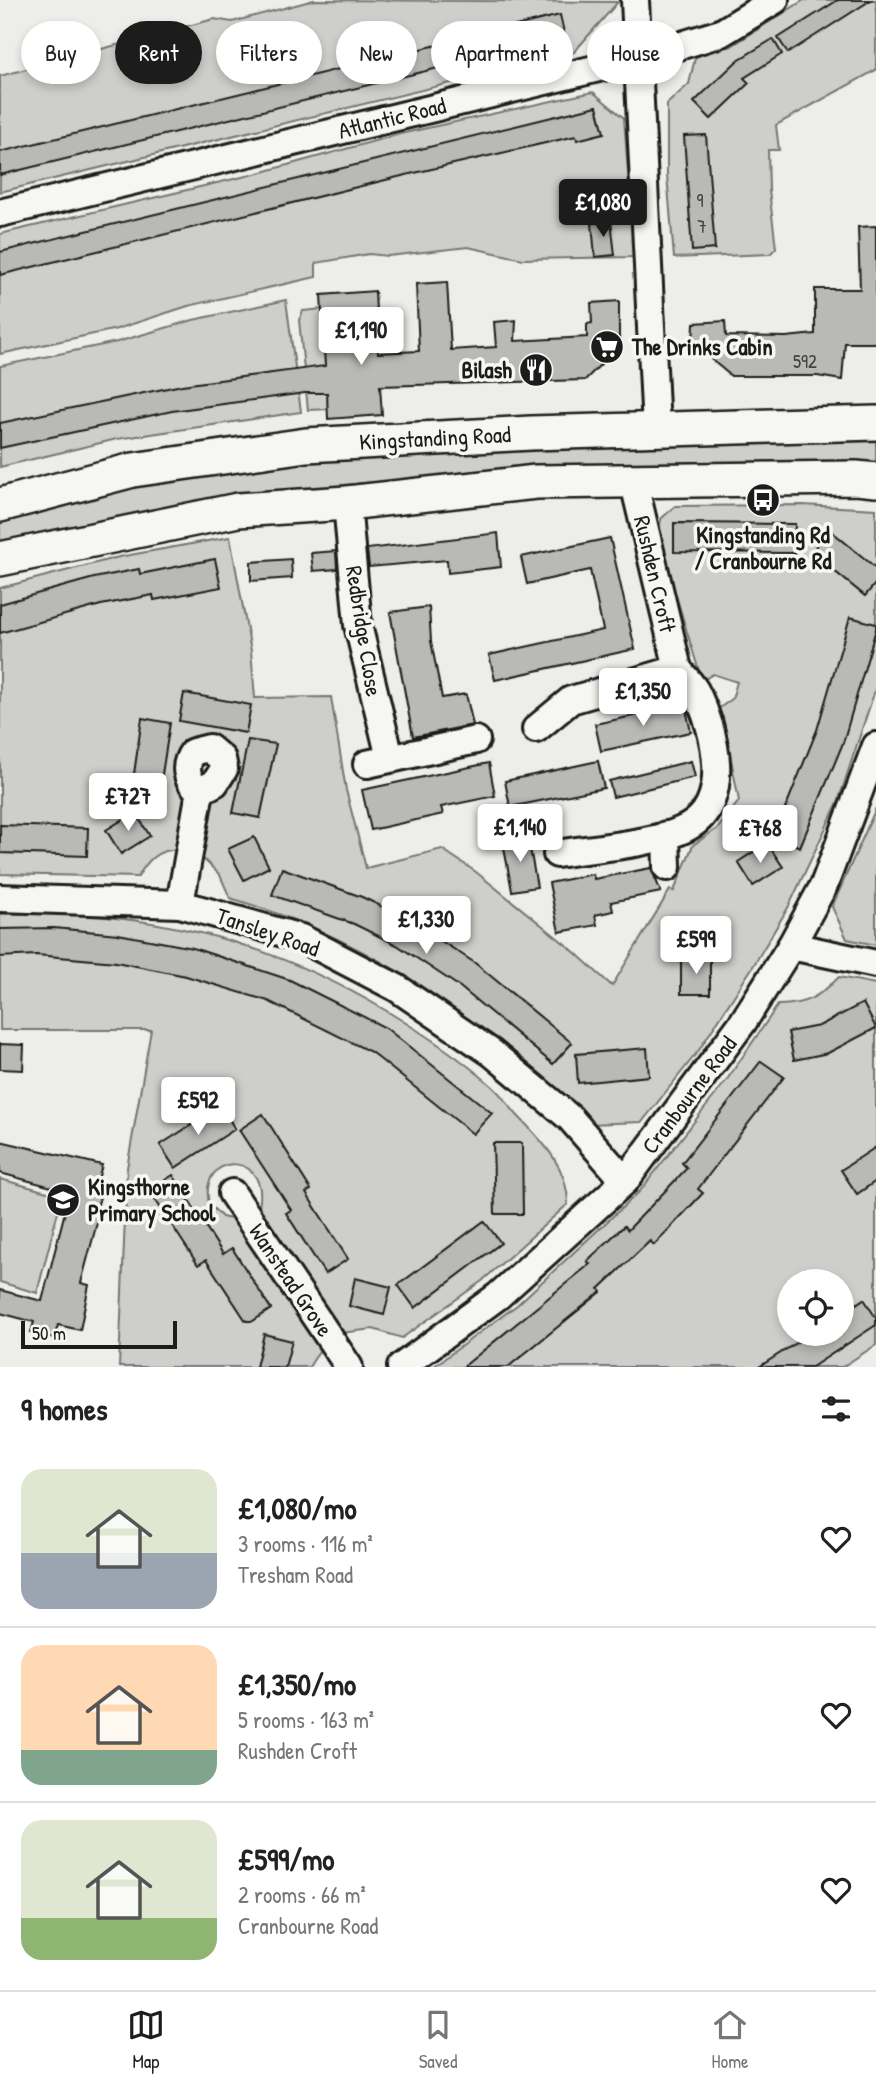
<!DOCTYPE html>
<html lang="en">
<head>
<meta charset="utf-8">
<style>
  body { margin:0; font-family:"Patrick Hand",sans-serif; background:#f6f6f6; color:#222; height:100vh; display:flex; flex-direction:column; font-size:26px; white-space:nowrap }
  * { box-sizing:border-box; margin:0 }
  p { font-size:23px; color:#767676 }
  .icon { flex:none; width:38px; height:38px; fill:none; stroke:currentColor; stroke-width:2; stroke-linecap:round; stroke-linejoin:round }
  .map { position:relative; height:1367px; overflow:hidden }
  .details { display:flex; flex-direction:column; background:#fff; flex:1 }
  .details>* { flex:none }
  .top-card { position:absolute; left:21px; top:21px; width:835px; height:63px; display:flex; gap:14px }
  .fabs { position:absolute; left:777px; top:1269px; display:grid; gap:14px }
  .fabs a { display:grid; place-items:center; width:77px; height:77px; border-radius:50%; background:#fff; box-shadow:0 4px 10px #0003; font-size:35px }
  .scale { position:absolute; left:21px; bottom:18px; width:156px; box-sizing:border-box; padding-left:7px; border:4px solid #1c1c1c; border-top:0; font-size:19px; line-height:24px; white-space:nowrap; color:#1c1c1c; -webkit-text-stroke:5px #f6f6f2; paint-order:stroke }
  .price { position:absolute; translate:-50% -60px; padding:0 16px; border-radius:7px; background:#fff; color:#222; font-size:23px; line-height:46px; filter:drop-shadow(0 2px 4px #0008) }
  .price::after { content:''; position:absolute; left:50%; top:42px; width:21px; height:16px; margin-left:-10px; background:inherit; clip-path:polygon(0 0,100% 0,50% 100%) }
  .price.selected { background:#1c1c1c; color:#fff }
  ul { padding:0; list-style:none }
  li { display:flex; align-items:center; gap:21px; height:175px; padding:0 21px }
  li+li { border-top:2px solid #e0e0e0 }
  li span { display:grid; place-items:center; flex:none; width:196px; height:140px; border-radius:21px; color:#555 }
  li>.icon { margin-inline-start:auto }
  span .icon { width:84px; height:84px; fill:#fffc; stroke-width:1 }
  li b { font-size:30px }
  h2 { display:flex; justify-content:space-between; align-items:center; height:84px; padding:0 21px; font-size:30px }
  .pill { padding:0 24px; border-radius:32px; background:#fff; box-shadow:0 4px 10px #0003; font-size:24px; line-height:63px }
  .pill.selected { background:#1c1c1c; color:#fff }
  .menu { display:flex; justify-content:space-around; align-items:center; height:98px; border-top:2px solid #e0e0e0; background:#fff; font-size:19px; color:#767676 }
  .menu a { display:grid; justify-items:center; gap:4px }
  .menu .selected { color:#1c1c1c }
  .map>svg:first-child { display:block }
  .green { fill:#cececb; stroke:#757574; stroke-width:2; fill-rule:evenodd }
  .building { fill:#b9b9b6; stroke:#1c1c1c; stroke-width:2 }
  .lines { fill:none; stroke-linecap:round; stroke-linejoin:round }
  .minor-casing { stroke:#1c1c1c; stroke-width:32 }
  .major-casing { stroke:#1c1c1c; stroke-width:38 }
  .minor { stroke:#f6f6f2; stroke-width:26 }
  .major { stroke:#f6f6f2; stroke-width:33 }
  .labels { text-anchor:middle; stroke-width:7; stroke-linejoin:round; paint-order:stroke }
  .number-label { font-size:19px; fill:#434342 }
  .street-label { font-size:23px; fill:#1c1c1c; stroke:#f6f6f2 }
  .poi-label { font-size:23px; font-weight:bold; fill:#1c1c1c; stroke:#f6f6f2; text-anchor:start }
</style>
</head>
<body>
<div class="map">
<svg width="876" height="1367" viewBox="0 0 876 1367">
  <rect width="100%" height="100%" fill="#edede9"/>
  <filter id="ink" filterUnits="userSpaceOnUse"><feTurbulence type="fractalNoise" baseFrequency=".0143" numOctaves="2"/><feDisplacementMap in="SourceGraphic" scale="14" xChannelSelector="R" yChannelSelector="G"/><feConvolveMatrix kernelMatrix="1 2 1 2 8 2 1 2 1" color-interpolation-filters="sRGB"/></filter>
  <g filter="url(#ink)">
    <g class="green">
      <path d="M314,0L618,2L574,52L554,58L0,192V76L214,19L232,22Z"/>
      <path d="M804,0H876V70L776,125L779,150H768L769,190L776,248L770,254L674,258L667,175V104L689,84L695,58L724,41L730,47Z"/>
      <path d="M593,92L624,118L634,257L523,259L468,247L388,256L369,254L316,263V277L188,306L117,329L0,354V234L255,174L400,134Z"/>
      <path d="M286,300L301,412L117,439L0,467V366L117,342L193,320Z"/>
      <path d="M323,309L330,409L308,410L299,320L303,311Z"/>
      <path d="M876,441V469C745,471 614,469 483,475C321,482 157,506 0,544V519L118,490L269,464L438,449Z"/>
      <path d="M802,505L876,509V687L838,802L789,906L752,968L699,1050L642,1122L588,1124C481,1019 376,941 230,898L220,875L198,854L210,794L231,775L196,744L192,790L179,846L175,850C158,849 146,862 138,877L0,874V588L119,557L230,537L251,651L255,698L331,697L346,790L366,868L442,849L476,872L570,948L612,986L670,890L674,891L693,845L718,828L739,801L723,717L714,712L732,699L737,682L713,674L702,681L658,537L661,519L675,506Z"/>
      <path d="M876,808V945L847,939L832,907Z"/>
      <path d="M0,914C144,909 261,937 385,1010C423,1033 460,1057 493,1087C502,1095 509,1106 517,1115C541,1140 568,1166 568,1204L482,1281L402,1338L373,1329L341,1333L257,1214C277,1151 197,1148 209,1204L222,1217L235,1220L321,1348L309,1367H119L127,1168L151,1030H0Z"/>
      <path d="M839,977L876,984V1345L842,1367H433L517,1305L640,1191L726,1081L778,1005C806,1005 820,996 839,977ZM789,1281H842V1334H789Z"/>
      <path d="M0,1179L62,1196L37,1293L0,1282Z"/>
    </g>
    <g class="building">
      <path d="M838,0H871L788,53L778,38Z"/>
      <path d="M560,15L565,37L0,175V152Z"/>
      <path d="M773,39L782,54L744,78L749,83L711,119L694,102L738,60Z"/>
      <path d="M597,106L604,133L577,140L576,136L410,174L0,275V252Z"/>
      <path d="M706,135L715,249L692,251L684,136Z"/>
      <path d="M611,221L615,255L595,257L592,223Z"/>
      <path d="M876,226V343H845L842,380L817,376H731L693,344L694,323L725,321L726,336L786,337L815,334V289H860L858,227Z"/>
      <path d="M447,282L451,350L496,347L494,322L516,320L515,341L587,337V324L592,323L591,303L619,301V346L585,380L380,386L382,415L328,419L327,393H305L172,411L0,448V423L182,385L325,366L321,295L375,291L378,353L419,351L416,284Z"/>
      <path d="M674,523L795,524L794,553L674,552Z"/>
      <path d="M830,530L876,568V583L865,596L811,552Z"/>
      <path d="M498,533L501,567L448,573L447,560L369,567L367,549Z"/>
      <path d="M610,538L635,649L495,680L489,655L603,630L590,570L527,584L521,557Z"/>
      <path d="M336,551L337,569L313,571L311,553Z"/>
      <path d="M215,559L221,587L154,600L153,595L101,605L0,633V604L94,578L139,569L140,574Z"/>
      <path d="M291,559L292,578L251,581V562Z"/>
      <path d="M429,607L431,641L442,698L466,694L473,725L413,737L390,612Z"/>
      <path d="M850,617L876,624V629L843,743L800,847L774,836L817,730Z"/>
      <path d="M184,693L251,705L246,733L179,721Z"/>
      <path d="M685,705L691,732L601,751L595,724Z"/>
      <path d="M142,718L170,723L158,800L131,795Z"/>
      <path d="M248,740L276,744L260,818L233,813Z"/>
      <path d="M598,761L604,788L510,807L505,781Z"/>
      <path d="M691,761L695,777L613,797L609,781Z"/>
      <path d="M489,763L495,796L441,807L443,814L371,830L362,790Z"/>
      <path d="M135,812L150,836L121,854L106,830Z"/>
      <path d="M0,825L88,828L87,856L0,853Z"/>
      <path d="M254,837L269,867L244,880L228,849Z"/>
      <path d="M528,837L537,887L512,891L503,842Z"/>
      <path d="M767,843L783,867L753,886L738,862Z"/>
      <path d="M282,868L362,897L406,918L475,963L572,1043L553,1064L460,987L397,945L354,924L272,895Z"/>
      <path d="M651,868L661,892L611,902L613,911L595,915L597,925L559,932L549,883L593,874L594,879Z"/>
      <path d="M54,928L118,934L193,948L290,980L386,1028L492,1113L473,1134L371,1052L268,1001L186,976L116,962L36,955L0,957V929Z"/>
      <rect x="681" y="959" width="29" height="35"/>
      <path d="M863,1003L876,1028L828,1053L794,1060L788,1032L819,1026Z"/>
      <path d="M0,1044L24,1045L23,1070L0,1069Z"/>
      <path d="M647,1048L649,1076L578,1083L576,1054Z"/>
      <path d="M761,1061L784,1077L698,1189L703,1193L654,1245L650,1241L599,1289L601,1292L508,1367H463L590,1264L587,1261L624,1226L628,1230L687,1168L682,1163Z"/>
      <path d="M221,1106L235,1129L175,1168L160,1145Z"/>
      <path d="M263,1114L311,1190L306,1193L348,1259L325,1274L286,1213L291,1210L239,1130Z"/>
      <path d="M0,1141L102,1165L94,1195L100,1197L95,1214L99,1215L81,1283L89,1285L80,1330L58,1325L54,1338L31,1332L34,1322L0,1313V1290L42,1301L70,1192L0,1173Z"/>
      <path d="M493,1143H522L523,1214H495Z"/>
      <path d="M876,1147V1181L857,1194L841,1170Z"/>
      <path d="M173,1175L223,1254L232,1248L271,1309L253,1321H246L206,1260L198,1265L149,1190Z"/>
      <path d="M484,1221L501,1243L415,1308L398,1285Z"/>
      <path d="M355,1278L391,1287L384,1315L349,1306Z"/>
      <path d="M864,1299L876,1318V1325L812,1367H759L810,1334H842V1313Z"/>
      <path d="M264,1334L292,1341L285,1367H256Z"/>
    </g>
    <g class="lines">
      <g class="minor-casing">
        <g id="minor">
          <path d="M635,0L656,429"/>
          <path d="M0,213L640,58L721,33L775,0"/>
          <path d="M347,503L358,625L390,758"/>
          <path d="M536,729L571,700L678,669"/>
          <path d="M367,764L476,740"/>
          <path d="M666,835L667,867"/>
          <path d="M557,854C593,848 658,844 688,827C733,802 715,731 697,694C693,685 684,677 678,669L633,479"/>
          <path d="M0,898L180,904L301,938L397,988L492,1053L570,1118L625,1181"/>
          <path d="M180,904L200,791L215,783L224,769L222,759L209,748L193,752C183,766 186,781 200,791"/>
          <path d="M791,946L876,964"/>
          <path d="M232,1193L349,1367"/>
          <path d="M401,1367L498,1296L625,1181L743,1022L791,946L824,885L876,746"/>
        </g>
      </g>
      <g class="major-casing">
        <g id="major">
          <path d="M0,505L133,470L306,445L531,433L876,423"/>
          <path d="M0,559L238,510L347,503L536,482L856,478L876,480"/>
        </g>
      </g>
      <use href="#minor" class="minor"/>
      <use href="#major" class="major"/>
    </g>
  </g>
  <defs>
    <g id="supermarket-disc" transform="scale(1.75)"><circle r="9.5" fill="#1c1c1c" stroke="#f6f6f2"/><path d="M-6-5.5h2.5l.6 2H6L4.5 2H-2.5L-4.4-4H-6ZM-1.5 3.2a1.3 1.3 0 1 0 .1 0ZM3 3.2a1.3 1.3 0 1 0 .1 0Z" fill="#fff"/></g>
    <g id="restaurant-disc" transform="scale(1.75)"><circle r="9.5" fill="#1c1c1c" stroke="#f6f6f2"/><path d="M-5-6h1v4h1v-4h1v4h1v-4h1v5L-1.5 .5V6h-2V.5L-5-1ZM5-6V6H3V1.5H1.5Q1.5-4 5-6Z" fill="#fff"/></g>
    <g id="bus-disc" transform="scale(1.75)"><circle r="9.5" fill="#1c1c1c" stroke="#f6f6f2"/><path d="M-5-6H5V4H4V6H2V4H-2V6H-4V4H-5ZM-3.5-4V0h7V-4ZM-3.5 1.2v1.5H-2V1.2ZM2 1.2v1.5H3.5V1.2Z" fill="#fff"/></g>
    <g id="school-disc" transform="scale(1.75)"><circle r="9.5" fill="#1c1c1c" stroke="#f6f6f2"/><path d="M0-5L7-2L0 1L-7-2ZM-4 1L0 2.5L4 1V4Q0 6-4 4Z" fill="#fff"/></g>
  </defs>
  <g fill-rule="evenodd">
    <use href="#supermarket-disc" x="607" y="347"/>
    <use href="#restaurant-disc" x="536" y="370"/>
    <use href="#bus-disc" x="763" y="500"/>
    <use href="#school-disc" x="63" y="1200"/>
  </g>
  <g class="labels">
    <g class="number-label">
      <text x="700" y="207">9</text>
      <text x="702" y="233">7</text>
      <text x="805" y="368">592</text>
    </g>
    <g class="street-label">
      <text transform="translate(392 118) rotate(-14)" y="8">Atlantic Road</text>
      <text transform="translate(435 438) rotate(-3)" y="8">Kingstanding Road</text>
      <text transform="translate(655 574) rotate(77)" y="8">Rushden Croft</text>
      <text transform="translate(364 631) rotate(81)" y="8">Redbridge Close</text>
      <text transform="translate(268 932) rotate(19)" y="8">Tansley Road</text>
      <text transform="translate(689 1095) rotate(-53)" y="8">Cranbourne Road</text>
      <text transform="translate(291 1280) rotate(56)" y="8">Wanstead Grove</text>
    </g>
    <g class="poi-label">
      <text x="632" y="355">The Drinks Cabin</text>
      <text x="512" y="378" text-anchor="end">Bilash</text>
      <text x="763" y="543" text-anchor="middle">Kingstanding Rd<tspan x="763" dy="26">/ Cranbourne Rd</tspan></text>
      <text x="88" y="1195">Kingsthorne<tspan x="88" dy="26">Primary School</tspan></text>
    </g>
  </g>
</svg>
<div class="fabs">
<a><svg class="icon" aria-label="locate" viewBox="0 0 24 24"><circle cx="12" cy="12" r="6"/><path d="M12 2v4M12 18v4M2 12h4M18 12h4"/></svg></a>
</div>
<div class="scale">50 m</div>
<b class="price selected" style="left:603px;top:239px">£1,080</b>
<b class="price" style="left:361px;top:367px">£1,190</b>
<b class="price" style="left:643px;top:728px">£1,350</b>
<b class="price" style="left:128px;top:833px">£727</b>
<b class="price" style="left:520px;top:864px">£1,140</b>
<b class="price" style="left:760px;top:865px">£768</b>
<b class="price" style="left:426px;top:956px">£1,330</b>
<b class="price" style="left:696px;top:976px">£599</b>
<b class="price" style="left:198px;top:1137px">£592</b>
<div class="top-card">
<a class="pill">Buy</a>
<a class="pill selected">Rent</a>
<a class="pill">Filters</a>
<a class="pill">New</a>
<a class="pill">Apartment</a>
<a class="pill">House</a>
</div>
</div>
<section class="details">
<h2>9 homes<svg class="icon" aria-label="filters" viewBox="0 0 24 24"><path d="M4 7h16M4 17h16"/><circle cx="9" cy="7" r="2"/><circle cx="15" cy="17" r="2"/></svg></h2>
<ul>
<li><span style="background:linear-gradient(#dfe7d0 60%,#9aa5b1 0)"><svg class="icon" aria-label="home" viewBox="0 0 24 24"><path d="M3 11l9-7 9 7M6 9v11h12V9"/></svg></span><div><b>£1,080/mo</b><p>3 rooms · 116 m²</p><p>Tresham Road</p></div><svg class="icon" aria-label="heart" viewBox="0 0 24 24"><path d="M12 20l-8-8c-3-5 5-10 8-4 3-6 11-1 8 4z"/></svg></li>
<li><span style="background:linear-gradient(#ffd9b3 75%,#7fa58c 0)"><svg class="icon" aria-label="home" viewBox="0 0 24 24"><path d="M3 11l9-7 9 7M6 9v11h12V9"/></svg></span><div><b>£1,350/mo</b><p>5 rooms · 163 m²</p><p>Rushden Croft</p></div><svg class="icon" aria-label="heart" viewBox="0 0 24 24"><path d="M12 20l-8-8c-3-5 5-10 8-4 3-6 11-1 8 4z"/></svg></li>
<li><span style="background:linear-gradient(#dfe7d0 70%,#8fb573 0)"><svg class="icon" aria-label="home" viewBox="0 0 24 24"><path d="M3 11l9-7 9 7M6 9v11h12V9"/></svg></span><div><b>£599/mo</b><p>2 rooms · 66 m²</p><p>Cranbourne Road</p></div><svg class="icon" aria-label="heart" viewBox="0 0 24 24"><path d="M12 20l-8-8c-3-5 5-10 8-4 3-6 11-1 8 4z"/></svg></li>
</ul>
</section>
<nav class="menu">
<a class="selected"><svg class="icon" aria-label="map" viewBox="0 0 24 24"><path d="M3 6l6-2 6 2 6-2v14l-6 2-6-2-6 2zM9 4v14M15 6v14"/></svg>Map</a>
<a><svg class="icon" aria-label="saved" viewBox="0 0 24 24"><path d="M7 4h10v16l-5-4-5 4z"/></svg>Saved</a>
<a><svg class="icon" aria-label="home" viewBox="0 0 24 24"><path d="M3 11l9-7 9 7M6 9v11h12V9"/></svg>Home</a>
</nav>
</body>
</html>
